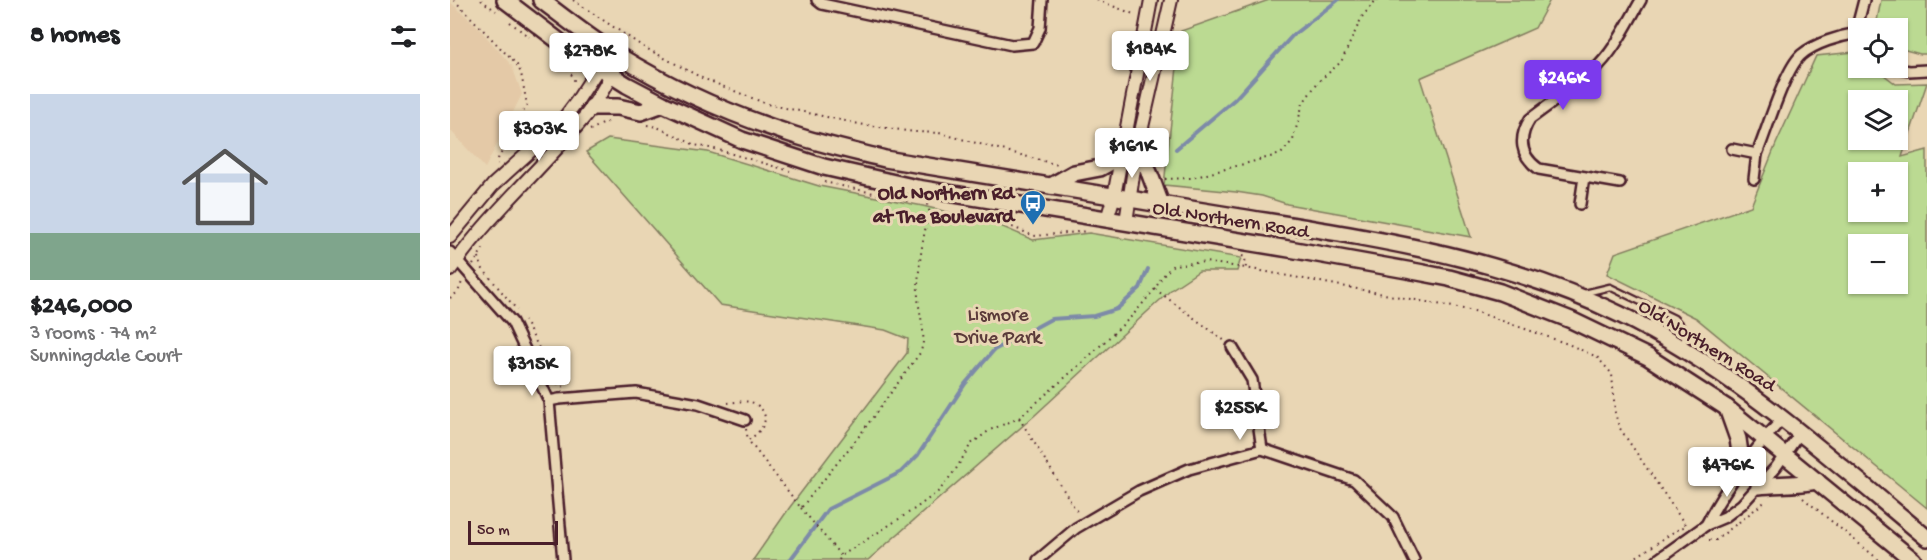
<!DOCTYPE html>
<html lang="en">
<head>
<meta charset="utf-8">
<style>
  body { margin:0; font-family:"Gochi Hand",sans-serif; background:#f2f2f2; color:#202124; height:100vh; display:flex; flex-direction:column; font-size:22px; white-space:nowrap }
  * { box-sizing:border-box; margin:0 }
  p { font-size:20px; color:#757577 }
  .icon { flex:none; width:33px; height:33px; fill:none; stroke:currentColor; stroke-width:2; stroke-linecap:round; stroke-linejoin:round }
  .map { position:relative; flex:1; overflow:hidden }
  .sheet { display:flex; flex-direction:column; background:#fff; width:450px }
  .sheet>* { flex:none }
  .buttons { position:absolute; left:1398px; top:18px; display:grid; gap:12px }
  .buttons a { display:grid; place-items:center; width:60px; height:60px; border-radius:0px; background:#fff; box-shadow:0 2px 4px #0004; font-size:30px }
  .scale { position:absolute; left:18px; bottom:15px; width:90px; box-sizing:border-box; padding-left:6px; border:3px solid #4a1f2b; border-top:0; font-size:16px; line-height:21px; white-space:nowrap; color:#4a1f2b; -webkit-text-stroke:4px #e9d6b4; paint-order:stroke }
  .price { position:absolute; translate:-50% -51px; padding:0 14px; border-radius:6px; background:#fff; color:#222; font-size:20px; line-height:39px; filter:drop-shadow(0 2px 3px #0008) }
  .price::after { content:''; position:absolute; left:50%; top:36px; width:18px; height:14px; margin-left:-9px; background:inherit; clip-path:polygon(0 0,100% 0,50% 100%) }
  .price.selected { background:#7c3aed; color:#fff }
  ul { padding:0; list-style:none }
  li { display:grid; align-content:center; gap:12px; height:318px; padding:0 30px }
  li+li { border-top:2px solid #e0e0e0 }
  li span { display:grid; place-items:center; height:186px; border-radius:0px; color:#555 }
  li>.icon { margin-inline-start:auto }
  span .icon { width:108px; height:108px; fill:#fffc; stroke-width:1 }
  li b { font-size:26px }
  h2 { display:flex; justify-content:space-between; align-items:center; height:72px; padding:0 30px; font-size:26px }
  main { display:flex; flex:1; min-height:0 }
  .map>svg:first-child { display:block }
  .built { fill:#e4c9a7 }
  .green { fill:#bbda92; stroke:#827c5e; stroke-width:1.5; fill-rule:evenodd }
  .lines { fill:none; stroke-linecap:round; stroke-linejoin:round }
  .stream { stroke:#7d8aa8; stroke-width:4 }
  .service-casing { stroke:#4a1f2b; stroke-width:9 }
  .minor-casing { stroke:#4a1f2b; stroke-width:14 }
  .tertiary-casing { stroke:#4a1f2b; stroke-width:16 }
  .trunk-casing { stroke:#4a1f2b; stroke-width:20 }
  .path { stroke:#4a1f2b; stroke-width:2; stroke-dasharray:1.5 4.5; stroke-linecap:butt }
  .service { stroke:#e9d6b4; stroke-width:4.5 }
  .minor { stroke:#e9d6b4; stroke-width:9 }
  .tertiary { stroke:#e9d6b4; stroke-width:12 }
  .trunk { stroke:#e9d6b4; stroke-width:15 }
  .labels { text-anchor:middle; stroke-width:6; stroke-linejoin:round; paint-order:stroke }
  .poi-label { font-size:20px; font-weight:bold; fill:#4a1f2b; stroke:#e9d6b4; text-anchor:end }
  .street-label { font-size:20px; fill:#4a1f2b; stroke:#e9d6b4 }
  .park-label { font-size:20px; fill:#5b3b3a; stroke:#e9d6b4 }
</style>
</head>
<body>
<main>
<section class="sheet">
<h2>8 homes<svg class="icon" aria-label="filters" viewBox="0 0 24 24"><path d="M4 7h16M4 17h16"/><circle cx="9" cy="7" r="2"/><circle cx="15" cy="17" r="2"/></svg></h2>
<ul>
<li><span style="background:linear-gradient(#c9d6e8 75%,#7fa58c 0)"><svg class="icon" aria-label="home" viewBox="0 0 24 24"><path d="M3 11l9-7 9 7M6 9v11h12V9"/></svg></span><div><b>$246,000</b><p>3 rooms · 74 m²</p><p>Sunningdale Court</p></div></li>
</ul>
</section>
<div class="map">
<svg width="1477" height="560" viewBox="0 0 1477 560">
  <rect width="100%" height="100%" fill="#e9d6b4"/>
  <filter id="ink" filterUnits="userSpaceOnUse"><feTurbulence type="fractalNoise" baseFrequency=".0167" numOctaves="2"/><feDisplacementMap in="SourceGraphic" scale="12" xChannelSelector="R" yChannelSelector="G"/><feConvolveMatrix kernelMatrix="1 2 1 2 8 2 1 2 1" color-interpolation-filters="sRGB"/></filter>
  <g filter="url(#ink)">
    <path class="built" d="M0,2L25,24L62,66L72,94L35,168L0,130Z"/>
    <g class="green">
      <path d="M819,0H1100L1085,28L970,78L1021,237L837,204L812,196L786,192L714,185L731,31Z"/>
      <path d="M1431,0H1477V54H1470L1448,48V28H1428L1426,26Z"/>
      <path d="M1404,52L1408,55V68H1425L1446,84L1477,83L1452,157L1477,150V508L1246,318L1157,274L1165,253L1301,206L1326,144L1366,56ZM1408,100H1448V140H1408ZM1448,172V212H1408V172ZM1448,244V284H1408V244Z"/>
      <path d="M158,139L258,152L369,186L473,206L546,224L583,240L639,233L791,258L787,271H749L722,289L584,416L418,560H303L340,507L457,353L458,339L435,330L270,305L136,152Z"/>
    </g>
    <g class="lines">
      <g class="stream">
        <path d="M726,149L785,99L843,35L888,0"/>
        <path d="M340,560L378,509L451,472L468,455L515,384L544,350L601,319L644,316L667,309L690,288L698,269"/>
      </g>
      <g class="service-casing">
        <path id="service" d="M1135,293L1160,287L1224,318L1231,326L1235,345"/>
      </g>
      <g class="minor-casing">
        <g id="minor">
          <path d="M367,0L372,4L562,45L583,43L590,28L592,0"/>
          <path d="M1408,34V23L1414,0"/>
          <path d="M1445,68L1459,71L1477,70"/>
          <path d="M1282,149L1307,154L1304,179"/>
          <path d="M1307,154C1317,130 1334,71 1351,55C1365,43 1390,36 1408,33"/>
          <path d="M1170,183L1089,169C1070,156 1068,138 1080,119C1101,103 1124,88 1144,70C1164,52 1177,24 1191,0"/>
          <path d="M1130,204L1134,177"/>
          <path d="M0,252L62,322L99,401L113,560"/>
          <path d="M782,347L802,380L812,449"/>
          <path d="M99,401L109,399L186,393L248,404L295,420"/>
          <path d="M1256,525C1276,485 1303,451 1333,418"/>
          <path d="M588,560L626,528L689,491L739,469L812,449L904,480L943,517L964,560"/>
          <path d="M1207,560L1256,525L1275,517L1292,504L1326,467L1350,433"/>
        </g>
      </g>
      <g class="tertiary-casing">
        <g id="tertiary">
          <path d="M657,219L664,196L701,0"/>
          <path d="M676,222L687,149L721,0"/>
          <path d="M0,237L43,185L109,125L127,101L160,50"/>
          <path d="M0,270C38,216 89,171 132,120C148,101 159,79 171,57"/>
        </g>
      </g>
      <g class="trunk-casing">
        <g id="trunk">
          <path d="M55,0L118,48L177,85L213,104L292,140L374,167L467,188L845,250L968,272L999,278L1050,292L1121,320L1198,357L1277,408L1463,560"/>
          <path d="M91,0C116,19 141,39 169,56C221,88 280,114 338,133C370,144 403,151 435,159C553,178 672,198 790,217C920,238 1050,256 1169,314C1285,370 1379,457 1477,538"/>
          <path d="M142,107H168L191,112L213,104"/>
          <path d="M687,149C699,166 703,185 711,204"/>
          <path d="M601,186L624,173L650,168L670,157"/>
          <path d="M1277,408L1288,439L1292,467"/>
          <path d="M1309,486C1329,484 1348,485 1367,481"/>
        </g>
      </g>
      <g class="path">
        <path d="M4,0L67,65L71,73L77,105L48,159L47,164"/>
        <path d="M31,0L46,11"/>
        <path d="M123,0L192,46L252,78L317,104L409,124L464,132L489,133L608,165"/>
        <path d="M647,0L686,15"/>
        <path d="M60,22L79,37"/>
        <path d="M110,60L124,78V83"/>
        <path d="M197,125L207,127L245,145L269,150L340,171"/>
        <path d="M140,130L157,122"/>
        <path d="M715,179L742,178L831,154L843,140L853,103L868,82L891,62L912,17L926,0"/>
        <path d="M374,182L459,201"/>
        <path d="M477,204L482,219"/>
        <path d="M529,213L584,236L638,231"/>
        <path d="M792,256L795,257L796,268L1024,311L1118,344L1147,357L1162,374L1165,413L1169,427L1236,526C1216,534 1200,550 1180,560"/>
        <path d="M29,257L32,268L67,310"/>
        <path d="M23,265L33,249"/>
        <path d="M705,289L775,341"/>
        <path d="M0,298L8,292L12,282"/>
        <path d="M74,320L87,344L104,381L111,386L118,387"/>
        <path d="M278,403C287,402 299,399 307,405C324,418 310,433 298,440L351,508L409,436L470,353C478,335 469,316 468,297C467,278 472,241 477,222L482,219L530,221L540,218"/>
        <path d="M569,418L629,515"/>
        <path d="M296,429L298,440"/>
        <path d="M1353,498L1429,560"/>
        <path d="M351,508L391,556"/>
        <path d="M1259,540H1266L1317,500"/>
        <path d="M389,560L391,556L466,508L489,491L506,469L521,444L540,430L569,418L635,360L683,315L705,289L712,277L723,265L755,262L796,268"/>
      </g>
      <use href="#service" class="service"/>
      <use href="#minor" class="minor"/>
      <use href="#tertiary" class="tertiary"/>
      <use href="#trunk" class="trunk"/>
    </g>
  </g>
  <defs>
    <g id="bus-pin" transform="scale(1.35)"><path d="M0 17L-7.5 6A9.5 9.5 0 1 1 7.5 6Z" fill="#1f6fb2" stroke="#e9d6b4"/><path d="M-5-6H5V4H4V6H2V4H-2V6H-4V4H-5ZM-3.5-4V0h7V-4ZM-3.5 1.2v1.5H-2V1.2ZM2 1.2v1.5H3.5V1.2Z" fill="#fff"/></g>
  </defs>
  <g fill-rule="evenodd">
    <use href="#bus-pin" x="583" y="203"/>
  </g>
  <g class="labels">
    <g class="poi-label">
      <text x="564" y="199">Old Northern Rd<tspan x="564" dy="23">at The Boulevard</tspan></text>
    </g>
    <g class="street-label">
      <text transform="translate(781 218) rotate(9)" y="7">Old Northern Road</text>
      <text transform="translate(1258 344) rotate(32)" y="7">Old Northern Road</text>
    </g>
    <g class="park-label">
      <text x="548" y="320">Lismore<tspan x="548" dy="23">Drive Park</tspan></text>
    </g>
  </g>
</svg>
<div class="buttons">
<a><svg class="icon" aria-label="locate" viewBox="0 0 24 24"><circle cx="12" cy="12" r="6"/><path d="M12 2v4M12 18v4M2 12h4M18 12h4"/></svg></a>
<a><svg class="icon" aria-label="layers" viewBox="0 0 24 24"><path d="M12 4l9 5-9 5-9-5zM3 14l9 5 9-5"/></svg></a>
<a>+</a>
<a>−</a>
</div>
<div class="scale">50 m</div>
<b class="price" style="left:700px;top:82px">$184K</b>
<b class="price" style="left:139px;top:84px">$278K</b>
<b class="price selected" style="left:1113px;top:111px">$246K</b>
<b class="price" style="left:89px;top:162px">$303K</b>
<b class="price" style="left:682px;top:179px">$161K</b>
<b class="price" style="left:82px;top:397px">$315K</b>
<b class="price" style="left:790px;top:441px">$255K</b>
<b class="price" style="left:1277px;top:498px">$476K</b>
</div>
</main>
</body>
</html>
